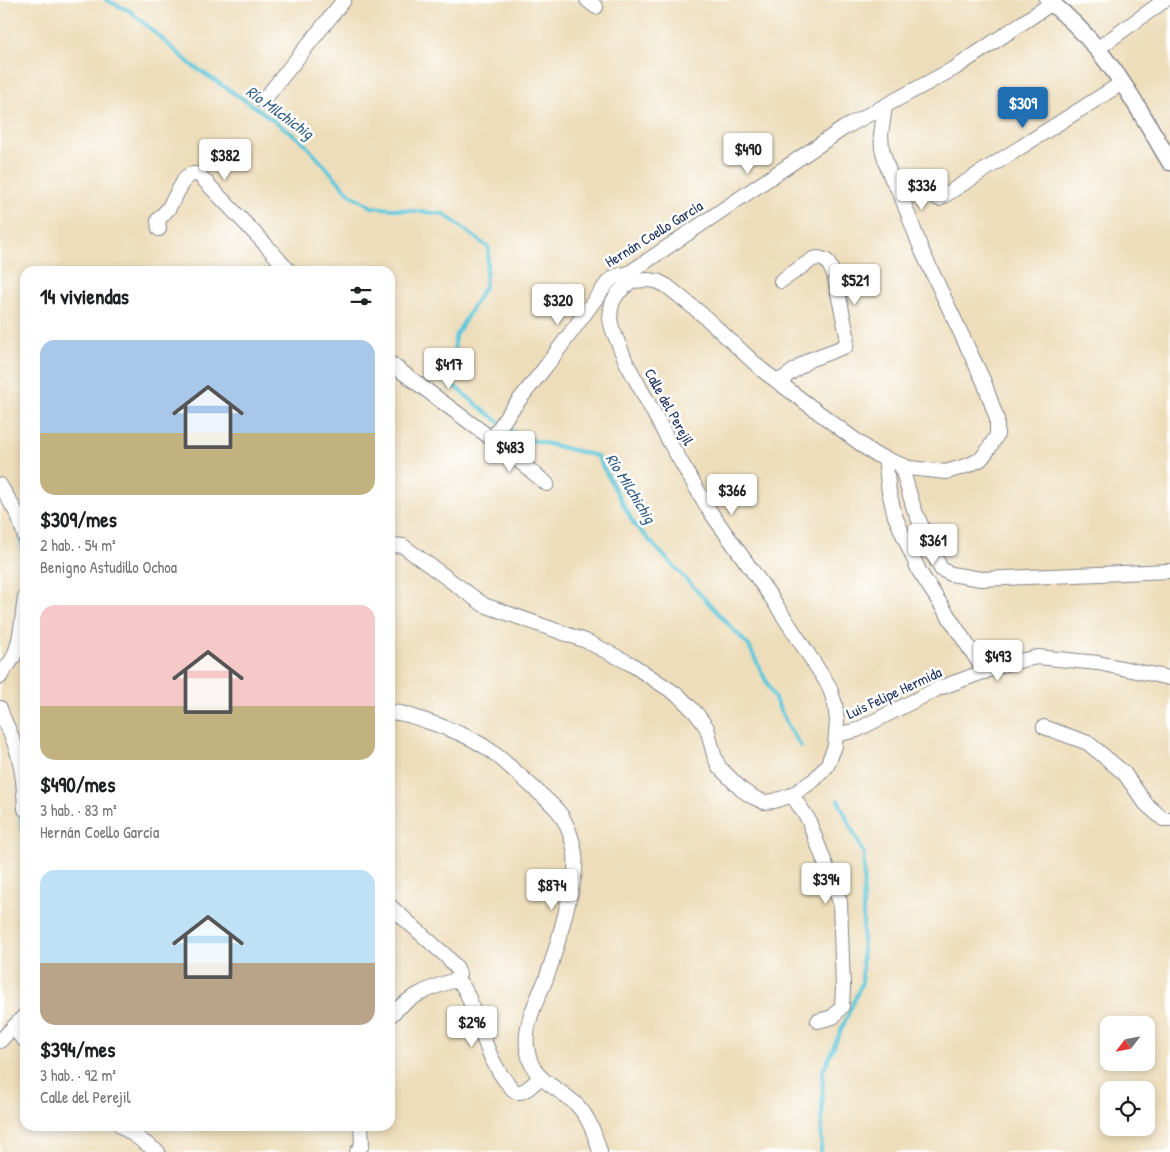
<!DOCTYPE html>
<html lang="es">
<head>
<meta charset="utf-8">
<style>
  body { margin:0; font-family:"Patrick Hand",sans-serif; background:#f2f2f2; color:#202124; height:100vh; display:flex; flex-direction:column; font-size:19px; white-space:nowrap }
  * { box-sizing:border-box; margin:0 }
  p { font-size:16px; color:#757577 }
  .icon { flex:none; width:28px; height:28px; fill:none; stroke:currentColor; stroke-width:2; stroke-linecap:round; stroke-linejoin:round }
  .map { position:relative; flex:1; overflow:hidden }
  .sheet { position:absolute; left:20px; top:266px; width:375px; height:865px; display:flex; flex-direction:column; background:#fff; border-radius:15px; box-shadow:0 2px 8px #0003 }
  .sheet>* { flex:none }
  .needle { width:32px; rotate:238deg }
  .controls { position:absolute; left:1100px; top:1016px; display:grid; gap:10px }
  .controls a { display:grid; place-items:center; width:55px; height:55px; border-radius:10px; background:#fff; box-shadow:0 2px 8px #0003; font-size:25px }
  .price { position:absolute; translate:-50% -42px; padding:0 11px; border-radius:5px; background:#fff; color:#222; font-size:16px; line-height:32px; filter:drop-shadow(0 1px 2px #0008) }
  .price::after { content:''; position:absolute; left:50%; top:30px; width:15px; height:11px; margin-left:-8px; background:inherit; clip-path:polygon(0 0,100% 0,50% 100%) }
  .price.on { background:#1f6fb2; color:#fff }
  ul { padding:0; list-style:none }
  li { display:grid; align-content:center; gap:10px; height:265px; padding:0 20px }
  li span { display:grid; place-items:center; height:155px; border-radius:15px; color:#555 }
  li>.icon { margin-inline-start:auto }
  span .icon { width:90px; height:90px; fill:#fffc; stroke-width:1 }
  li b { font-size:21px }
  h2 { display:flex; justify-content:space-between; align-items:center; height:60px; padding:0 20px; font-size:21px }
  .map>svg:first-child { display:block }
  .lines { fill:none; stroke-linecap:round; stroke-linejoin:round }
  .stream { stroke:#60c8dc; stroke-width:4 }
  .minor-casing { stroke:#84868c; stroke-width:16 }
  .tertiary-casing { stroke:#84868c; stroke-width:19 }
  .minor { stroke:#fff; stroke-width:14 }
  .tertiary { stroke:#fff; stroke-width:16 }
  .labels { text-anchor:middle; stroke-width:5; stroke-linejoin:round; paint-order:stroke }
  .street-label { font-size:15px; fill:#1b2f5e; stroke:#fff }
  .water-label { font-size:16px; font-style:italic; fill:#305d84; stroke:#fff }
</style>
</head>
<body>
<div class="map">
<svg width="1170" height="1152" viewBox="0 0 1170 1152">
  <rect width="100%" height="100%" fill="#fff"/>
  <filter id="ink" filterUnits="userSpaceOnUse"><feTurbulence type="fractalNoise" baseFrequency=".02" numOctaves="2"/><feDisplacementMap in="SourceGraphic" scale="10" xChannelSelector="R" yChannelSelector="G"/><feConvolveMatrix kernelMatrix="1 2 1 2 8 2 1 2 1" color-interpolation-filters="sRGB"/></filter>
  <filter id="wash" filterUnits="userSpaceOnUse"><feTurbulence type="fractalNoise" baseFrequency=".0096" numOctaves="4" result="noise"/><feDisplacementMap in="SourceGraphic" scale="20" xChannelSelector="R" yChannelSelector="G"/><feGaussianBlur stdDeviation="1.12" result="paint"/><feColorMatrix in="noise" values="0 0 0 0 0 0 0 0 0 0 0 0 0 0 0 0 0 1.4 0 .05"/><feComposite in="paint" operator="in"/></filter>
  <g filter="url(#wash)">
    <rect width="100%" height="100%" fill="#edddba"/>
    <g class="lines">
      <g class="stream">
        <path d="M106,0L130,11L193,66L255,107L302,141L350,194L372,207L444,214L489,248L485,286L455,337L453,385L486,412L520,437L597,456L634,524L749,646L789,728L801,746"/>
        <path d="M21,538L24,564L22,593"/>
        <path d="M20,810L22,828L25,842"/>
        <path d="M821,1152L823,1071L862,983L864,854L838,800"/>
      </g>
    </g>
  </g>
  <g filter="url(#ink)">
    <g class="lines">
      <g class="minor-casing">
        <g id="minor">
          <path d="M587,0L596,7"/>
          <path d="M1097,49L1165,0"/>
          <path d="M263,101L344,0"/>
          <path d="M939,199L1122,83"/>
          <path d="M159,229L158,220L168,209L186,177L193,174H197L201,177L265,244L289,271"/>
          <path d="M390,363L492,439L547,484"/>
          <path d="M778,382L809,360L846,346L847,335L834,274L827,261L819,258L813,259L781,281"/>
          <path d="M492,439L509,413L547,365L608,282L616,276L629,273L844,128L955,68L1052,3L1054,0"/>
          <path d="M885,458L889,492L895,516L919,571L985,672"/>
          <path d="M901,465L914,509L941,569L951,574L981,579L1170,571"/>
          <path d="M0,485L18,515L25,537"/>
          <path d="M390,547L394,545L403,546L484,605L586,641L631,664L679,696L696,713L707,728L714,755L719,767L742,790L753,797L764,802L774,801L792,795L814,780L827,766L835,746L837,721L835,704L829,686L771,597L709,510L670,443L626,362L612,328L610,319L611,308L613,301L618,293L631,281L647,280L657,281L667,286L704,316L762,370L874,454L909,468L946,472L969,465L981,459L988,450L997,435V419L984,382L922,251L900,193L891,177L886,163L882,148L881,135L885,106"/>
          <path d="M0,677C4,668 12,663 15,653C22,636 22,616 25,597"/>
          <path d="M0,708C4,723 13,736 17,751C23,770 24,790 25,809"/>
          <path d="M390,713C401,711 413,717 423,720C451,729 478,739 500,758C513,769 525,780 537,791C545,798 555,806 561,815C568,826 573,841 575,854C577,871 572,887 568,903C562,928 555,954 546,979C537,999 524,1025 527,1047C531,1082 555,1084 577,1105C590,1119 595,1135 600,1152"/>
          <path d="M1044,727L1088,743L1124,773L1146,804L1163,819H1170"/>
          <path d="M836,735L857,730L937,689L1005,664L1038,657L1098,663L1170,678"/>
          <path d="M792,795L808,819L840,902L843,987L842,1006L833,1017L818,1021"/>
          <path d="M390,906L446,956L457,968L459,974L457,981"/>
          <path d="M390,1016C408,997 427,989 452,981C456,981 459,982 462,985C468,993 471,1004 474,1013C484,1038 491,1065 509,1085C512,1088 514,1092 518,1092C525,1093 535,1082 540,1078"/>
          <path d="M13,1028L25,1041"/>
          <path d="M0,1041L25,1015"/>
          <path d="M121,1126L158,1152"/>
          <path d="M357,1152L362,1145L361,1126"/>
        </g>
      </g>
      <g class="tertiary-casing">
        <path id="tertiary" d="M1048,0C1065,14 1083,31 1097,49C1126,83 1147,124 1170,162"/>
      </g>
      <use href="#minor" class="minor"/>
      <use href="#tertiary" class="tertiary"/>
    </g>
  </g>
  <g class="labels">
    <g class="street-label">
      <text transform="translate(654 234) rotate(-32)" y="5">Hernán Coello García</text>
      <text transform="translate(669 407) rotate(61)" y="5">Calle del Perejil</text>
      <text transform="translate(894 693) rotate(-25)" y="5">Luis Felipe Hermida</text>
    </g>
    <g class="water-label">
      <text transform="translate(280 112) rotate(36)" y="6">Río Milchichig</text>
      <text transform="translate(631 488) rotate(58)" y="6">Río Milchichig</text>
    </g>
  </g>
</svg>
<div class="controls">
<a><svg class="needle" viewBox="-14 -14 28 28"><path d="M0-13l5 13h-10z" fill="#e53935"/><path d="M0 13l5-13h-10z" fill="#757577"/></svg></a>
<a><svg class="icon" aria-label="locate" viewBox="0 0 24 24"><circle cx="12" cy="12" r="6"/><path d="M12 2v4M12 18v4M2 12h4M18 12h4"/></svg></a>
</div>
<b class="price on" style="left:1023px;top:129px">$309</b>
<b class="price" style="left:748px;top:175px">$490</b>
<b class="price" style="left:225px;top:181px">$382</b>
<b class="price" style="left:922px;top:211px">$336</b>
<b class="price" style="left:855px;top:306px">$521</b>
<b class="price" style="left:558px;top:326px">$320</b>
<b class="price" style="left:449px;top:390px">$417</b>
<b class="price" style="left:510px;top:473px">$483</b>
<b class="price" style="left:732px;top:516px">$366</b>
<b class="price" style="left:933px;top:566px">$361</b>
<b class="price" style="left:998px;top:682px">$493</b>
<b class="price" style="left:826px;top:905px">$394</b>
<b class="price" style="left:552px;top:911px">$874</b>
<b class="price" style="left:472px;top:1048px">$296</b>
<section class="sheet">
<h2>14 viviendas<svg class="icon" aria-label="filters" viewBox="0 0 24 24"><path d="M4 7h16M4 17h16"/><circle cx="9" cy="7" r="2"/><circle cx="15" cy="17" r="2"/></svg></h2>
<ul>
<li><span style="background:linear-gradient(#a9c7e8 60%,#c2b280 0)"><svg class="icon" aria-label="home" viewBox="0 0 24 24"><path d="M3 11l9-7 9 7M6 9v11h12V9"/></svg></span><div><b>$309/mes</b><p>2 hab. · 54 m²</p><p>Benigno Astudillo Ochoa</p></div></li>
<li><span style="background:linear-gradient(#f6c9c9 65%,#c2b280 0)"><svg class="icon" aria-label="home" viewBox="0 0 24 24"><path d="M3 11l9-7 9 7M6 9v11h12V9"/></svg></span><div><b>$490/mes</b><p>3 hab. · 83 m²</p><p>Hernán Coello García</p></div></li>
<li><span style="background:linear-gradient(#bfe0f5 60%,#b9a48a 0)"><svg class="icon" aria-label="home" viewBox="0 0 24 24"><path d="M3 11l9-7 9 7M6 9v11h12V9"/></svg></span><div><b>$394/mes</b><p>3 hab. · 92 m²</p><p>Calle del Perejil</p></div></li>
</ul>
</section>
</div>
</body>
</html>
